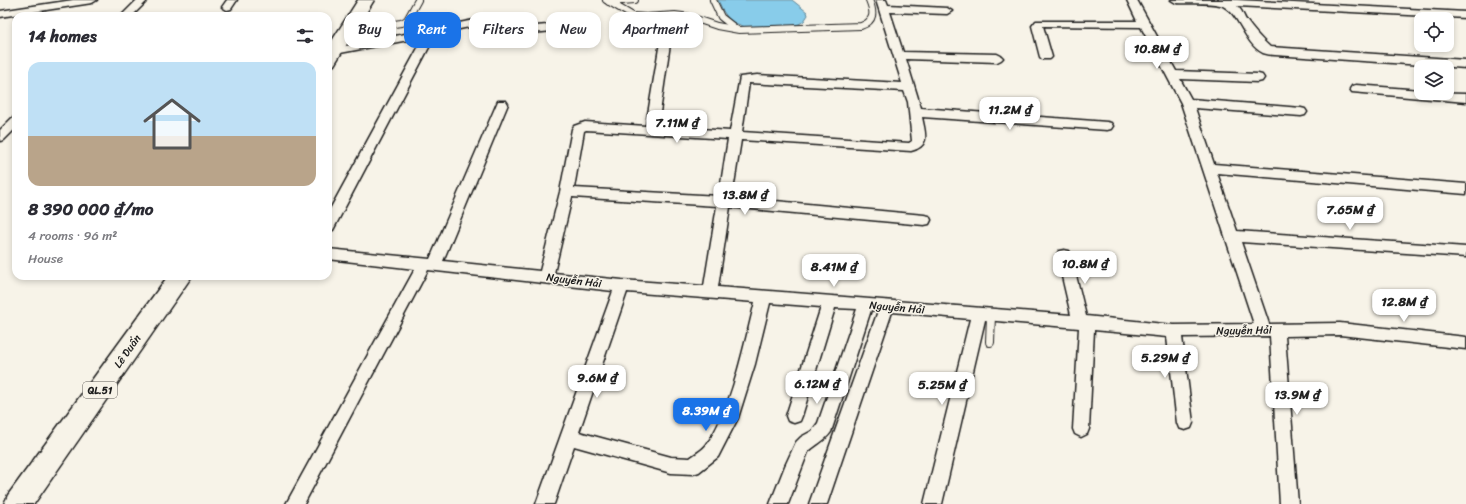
<!DOCTYPE html>
<html lang="en">
<head>
<meta charset="utf-8">
<style>
  body { margin:0; font-family:Sriracha,sans-serif; background:#f7f7f7; color:#2b2b33; height:100vh; display:flex; flex-direction:column; font-size:15px; white-space:nowrap }
  * { box-sizing:border-box; margin:0 }
  p { font-size:13px; color:#7c7c81 }
  .icon { flex:none; width:22px; height:22px; fill:none; stroke:currentColor; stroke-width:2; stroke-linecap:round; stroke-linejoin:round }
  .map { position:relative; flex:1; overflow:hidden }
  .drawer { position:absolute; left:12px; top:12px; width:320px; height:268px; display:flex; flex-direction:column; background:#fff; border-radius:12px; box-shadow:0 2px 6px #0003 }
  .drawer>* { flex:none }
  .banner { position:absolute; left:344px; top:12px; width:380px; height:36px; display:flex; gap:8px }
  .fabs { position:absolute; left:1414px; top:12px; display:grid; gap:8px }
  .fabs a { display:grid; place-items:center; width:40px; height:40px; border-radius:8px; background:#fff; box-shadow:0 2px 6px #0003; font-size:20px }
  .price { position:absolute; translate:-50% -34px; padding:0 9px; border-radius:8px; background:#fff; color:#222; font-size:13px; line-height:26px; filter:drop-shadow(0 1px 2px #0008) }
  .price::after { content:''; position:absolute; left:50%; top:24px; width:12px; height:9px; margin-left:-6px; background:inherit; clip-path:polygon(0 0,100% 0,50% 100%) }
  .price.on { background:#1a73e8; color:#fff }
  ul { padding:0; list-style:none }
  li { display:grid; align-content:center; gap:8px; height:212px; padding:0 16px }
  li+li { border-top:1px solid #e1e1e2 }
  li span { display:grid; place-items:center; height:124px; border-radius:12px; color:#555 }
  li>.icon { margin-inline-start:auto }
  span .icon { width:72px; height:72px; fill:#fffc; stroke-width:1 }
  li b { font-size:17px }
  h2 { display:flex; justify-content:space-between; align-items:center; height:48px; padding:0 16px; font-size:17px }
  .pill { padding:0 14px; border-radius:12px; background:#fff; box-shadow:0 2px 6px #0003; font-size:14px; line-height:36px }
  .pill.on { background:#1a73e8; color:#fff }
  .map>svg:first-child { display:block }
  .water { fill:#88ccea; stroke:#5d8698 }
  .lines { fill:none; stroke-linecap:round; stroke-linejoin:round }
  .service-far1-casing { stroke:#1c1c1c; stroke-width:8 }
  .service-casing { stroke:#1c1c1c; stroke-width:10 }
  .minor-casing { stroke:#1c1c1c; stroke-width:3 }
  .primary-casing { stroke:#1c1c1c; stroke-width:3 }
  .service-far1 { stroke:#f7f3e8; stroke-width:6 }
  .service { stroke:#f7f3e8; stroke-width:8 }
  .minor { fill:#f7f3e8; fill-rule:evenodd }
  .primary { fill:#f7f3e8; fill-rule:evenodd }
  .labels { text-anchor:middle; stroke-width:3; stroke-linejoin:round; paint-order:stroke }
  .shield { fill:#f7f3e8; stroke:#5e5c59; stroke-width:1 }
  .shield-label { font-size:10px; font-weight:bold; fill:#1c1c1c }
  .street-label { font-size:11px; fill:#1c1c1c; stroke:#f7f3e8 }
</style>
</head>
<body>
<div class="map">
<svg width="1466" height="504" viewBox="0 0 1466 504">
  <rect width="100%" height="100%" fill="#f7f3e8"/>
  <filter id="ink" filterUnits="userSpaceOnUse"><feTurbulence type="fractalNoise" baseFrequency=".025" numOctaves="2"/><feDisplacementMap in="SourceGraphic" scale="8" xChannelSelector="R" yChannelSelector="G"/><feConvolveMatrix kernelMatrix="1 2 1 2 8 2 1 2 1" color-interpolation-filters="sRGB"/></filter>
  <g filter="url(#ink)">
    <path class="water" d="M718,0H792L807,12L808,15L804,21L799,24L787,27H745L730,21L723,11Z"/>
    <g class="lines">
      <g class="service-far1-casing">
        <g id="service-far1">
          <path d="M606,0L633,16L646,17L675,15L690,17L717,26L739,30L861,26C875,21 874,12 869,0"/>
          <path d="M713,0L721,17L735,28"/>
          <path d="M609,2L635,0"/>
          <path d="M347,31L401,23L407,20L418,0"/>
        </g>
      </g>
      <g class="service-casing">
        <path id="service" d="M990,342L991,315"/>
      </g>
      <g class="minor-casing">
        <g id="minor">
          <path d="M73,0H97L92,3L0,17V11Z"/>
          <path d="M137,0H148L132,16H121Z"/>
          <path d="M227,0H237L231,9L227,10L222,7Z"/>
          <path d="M876,0H886L888,5L947,8L952,11L947,14L890,12L903,52L997,54L1001,56L1003,58L1001,60L997,62L906,59L921,108L1107,122L1111,123L1113,126L1111,129L1107,130L922,117C925,133 931,146 911,151L741,140L732,197L924,215L929,216L931,220L929,224L924,225L730,207L718,287L1071,315L1057,255L1059,251L1064,250L1069,251L1071,255L1086,316L1174,325L1254,324L1181,103L1141,27L1043,26L1052,57L1050,59H1042L1040,57L1032,26L1036,21H1137L1127,0H1137L1176,71L1258,74L1262,75L1264,78L1262,81L1258,82L1180,79L1191,99L1301,108L1305,109L1307,112L1305,115L1301,116L1195,108L1214,164L1466,184V194L1217,173L1237,231L1466,247V257L1241,242L1269,324L1340,323L1466,337V349L1340,335L1285,336L1298,504H1280L1270,336L1182,337L1193,423L1191,428L1185,430L1179,428L1177,423L1167,337L1094,330L1089,429L1087,434L1081,437L1075,434L1073,429L1079,328L985,320L942,504H924L970,319L892,312L827,504H809L878,311L871,310L831,432C824,442 816,444 808,452L788,504H770L785,466L796,442L801,437L812,431L818,423L857,309L835,308L802,416L800,421L794,423L788,421L786,416L821,307L770,303L755,364L738,418L718,457L699,472L693,474L671,473L574,446L554,504H536L613,291L428,270L304,504H286L415,269L328,259V249L430,259L498,101H506L508,104L443,261L540,271L560,192L572,129L574,126L585,122L646,126L660,42H668L670,44L658,126L730,131L740,77L757,75L902,83ZM749,83L904,91L908,102L912,141L909,143L742,132ZM586,130L728,139L719,196L574,188L584,131ZM572,197L717,206L704,286L622,280L554,273ZM627,292L755,302C744,345 732,408 707,444C703,450 695,454 690,458L671,457L579,432Z"/>
          <path d="M1171,0H1237L1466,12V18L1237,6C1242,10 1243,15 1246,20C1253,30 1261,39 1270,47L1466,60V68L1275,55C1271,55 1266,54 1263,53C1244,44 1239,10 1220,5C1206,2 1190,4 1176,3Z"/>
          <path d="M474,20C488,20 498,27 512,28L583,22L588,25L583,28L512,35L495,32L483,27L474,26L436,34L333,230L328,231V213L424,37L335,54L331,53L329,51L331,49Z"/>
          <path d="M1356,85L1421,90V93L1466,94V102L1352,92L1350,89L1352,86Z"/>
          <path d="M16,117V128L4,140L0,141V130L12,118Z"/>
        </g>
      </g>
      <g class="primary-casing">
        <g id="primary">
          <path d="M358,0H374L334,65L328,67V47Z"/>
          <path d="M168,276H192L34,504H4L8,495Z"/>
        </g>
      </g>
      <use href="#service-far1" class="service-far1"/>
      <use href="#service" class="service"/>
      <use href="#minor" class="minor"/>
      <use href="#primary" class="primary"/>
    </g>
  </g>
  <g class="labels">
    <rect class="shield" x="83" y="382" width="34" height="16" rx="3"/>
    <g class="shield-label">
      <text x="100" y="394">QL.51</text>
    </g>
    <g class="street-label">
      <text transform="translate(574 280) rotate(7)" y="4">Nguyễn Hải</text>
      <text transform="translate(897 307) rotate(5)" y="4">Nguyễn Hải</text>
      <text transform="translate(1244 330) rotate(-1)" y="4">Nguyễn Hải</text>
      <text transform="translate(127 351) rotate(-55)" y="4">Lê Duẩn</text>
    </g>
  </g>
</svg>
<div class="fabs">
<a><svg class="icon" aria-label="locate" viewBox="0 0 24 24"><circle cx="12" cy="12" r="6"/><path d="M12 2v4M12 18v4M2 12h4M18 12h4"/></svg></a>
<a><svg class="icon" aria-label="layers" viewBox="0 0 24 24"><path d="M12 4l9 5-9 5-9-5zM3 14l9 5 9-5"/></svg></a>
</div>
<b class="price" style="left:1157px;top:70px">10.8M ₫</b>
<b class="price" style="left:1010px;top:131px">11.2M ₫</b>
<b class="price" style="left:677px;top:144px">7.11M ₫</b>
<b class="price" style="left:745px;top:216px">13.8M ₫</b>
<b class="price" style="left:1350px;top:231px">7.65M ₫</b>
<b class="price" style="left:1085px;top:285px">10.8M ₫</b>
<b class="price" style="left:834px;top:288px">8.41M ₫</b>
<b class="price" style="left:1404px;top:323px">12.8M ₫</b>
<b class="price" style="left:1165px;top:379px">5.29M ₫</b>
<b class="price" style="left:597px;top:399px">9.6M ₫</b>
<b class="price" style="left:817px;top:405px">6.12M ₫</b>
<b class="price" style="left:942px;top:406px">5.25M ₫</b>
<b class="price" style="left:1297px;top:416px">13.9M ₫</b>
<b class="price on" style="left:706px;top:432px">8.39M ₫</b>
<div class="banner">
<a class="pill">Buy</a>
<a class="pill on">Rent</a>
<a class="pill">Filters</a>
<a class="pill">New</a>
<a class="pill">Apartment</a>
</div>
<section class="drawer">
<h2>14 homes<svg class="icon" aria-label="filters" viewBox="0 0 24 24"><path d="M4 7h16M4 17h16"/><circle cx="9" cy="7" r="2"/><circle cx="15" cy="17" r="2"/></svg></h2>
<ul>
<li><span style="background:linear-gradient(#bfe0f5 60%,#b9a48a 0)"><svg class="icon" aria-label="home" viewBox="0 0 24 24"><path d="M3 11l9-7 9 7M6 9v11h12V9"/></svg></span><div><b>8 390 000 ₫/mo</b><p>4 rooms · 96 m²</p><p>House</p></div></li>
</ul>
</section>
</div>
</body>
</html>
